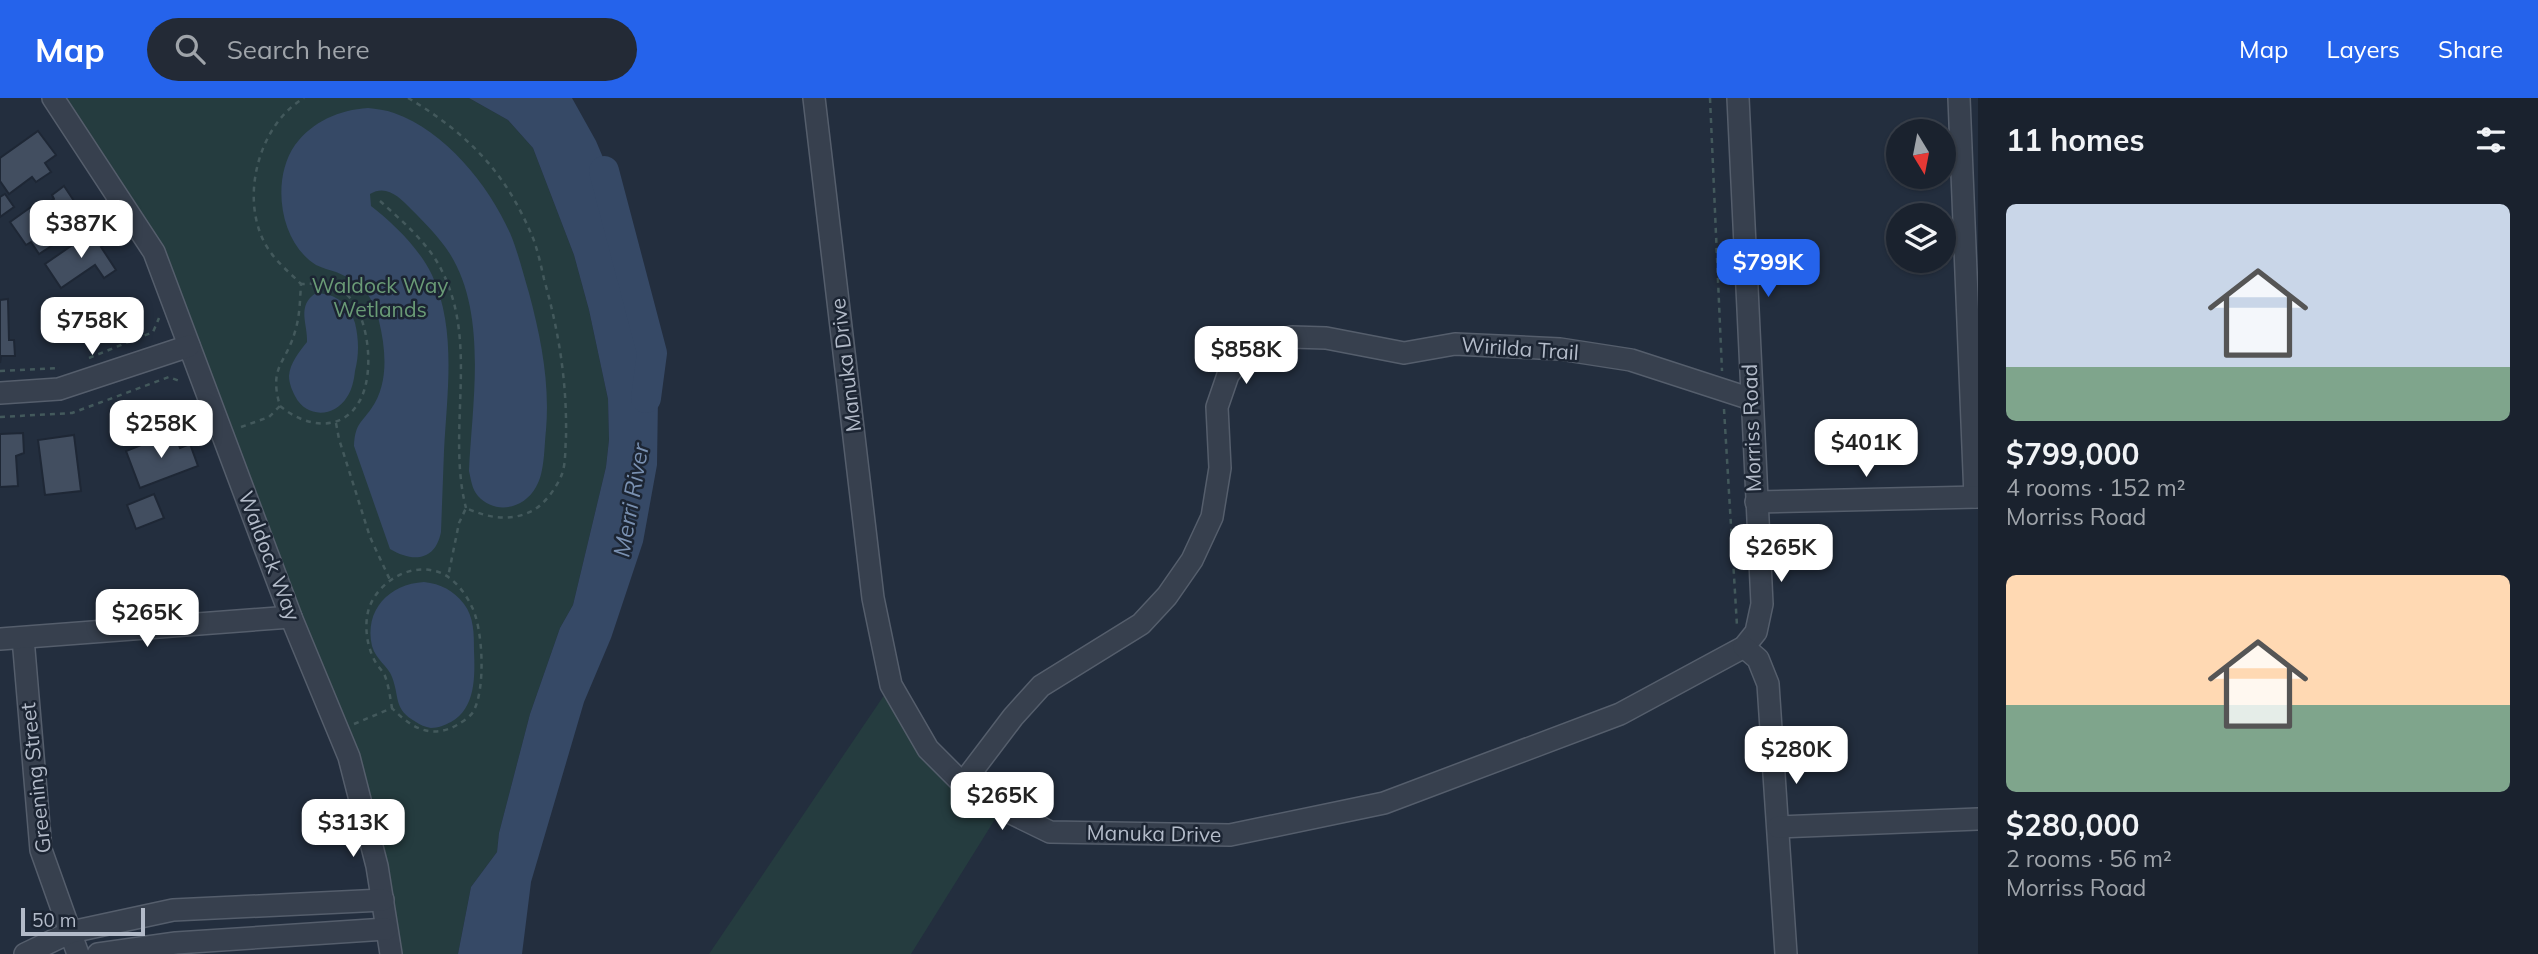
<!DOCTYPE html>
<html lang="en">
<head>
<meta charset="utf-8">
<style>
  body { margin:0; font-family:Mulish,sans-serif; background:#232a36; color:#f1f3f6; height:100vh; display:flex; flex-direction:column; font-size:26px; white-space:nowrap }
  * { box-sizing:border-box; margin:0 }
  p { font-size:23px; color:#9fa4aa }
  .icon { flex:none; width:38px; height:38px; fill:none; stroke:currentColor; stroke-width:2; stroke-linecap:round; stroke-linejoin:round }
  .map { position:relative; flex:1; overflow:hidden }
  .sheet { display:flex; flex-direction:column; background:#1a222e; width:560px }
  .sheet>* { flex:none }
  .needle { width:46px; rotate:170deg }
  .buttons { position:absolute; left:1886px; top:21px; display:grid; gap:14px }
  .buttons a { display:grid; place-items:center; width:70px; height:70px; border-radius:50%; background:#1a222e; box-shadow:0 2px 5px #0004,0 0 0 2px #383f4a; font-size:35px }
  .scale { position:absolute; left:21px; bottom:18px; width:124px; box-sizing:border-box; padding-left:7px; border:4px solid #b3bbc9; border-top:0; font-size:19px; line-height:24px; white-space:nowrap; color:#b3bbc9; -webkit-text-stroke:5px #1c2533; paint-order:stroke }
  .price { position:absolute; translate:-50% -60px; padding:0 16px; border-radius:14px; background:#fff; color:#222; font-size:23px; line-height:46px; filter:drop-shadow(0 2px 4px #0008) }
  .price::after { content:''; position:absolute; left:50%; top:42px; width:21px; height:16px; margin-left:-10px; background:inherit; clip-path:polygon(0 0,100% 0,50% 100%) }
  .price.selected { background:#2563eb; color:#fff }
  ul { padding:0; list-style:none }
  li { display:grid; align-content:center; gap:14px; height:371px; padding:0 28px }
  li span { display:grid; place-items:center; height:217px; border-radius:10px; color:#555 }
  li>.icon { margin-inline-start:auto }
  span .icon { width:126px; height:126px; fill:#fffc; stroke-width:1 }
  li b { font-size:30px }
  h2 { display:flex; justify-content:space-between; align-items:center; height:84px; padding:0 28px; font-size:30px }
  header { display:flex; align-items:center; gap:42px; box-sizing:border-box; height:98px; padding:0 35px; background:#2563eb; color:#fff }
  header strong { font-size:33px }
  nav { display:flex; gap:38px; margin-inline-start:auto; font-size:24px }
  .search { width:490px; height:63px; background:#232a36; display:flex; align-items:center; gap:18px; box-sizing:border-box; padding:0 24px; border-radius:38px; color:#9fa4aa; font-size:26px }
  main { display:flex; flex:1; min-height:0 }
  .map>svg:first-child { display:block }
  .green { fill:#253c3f }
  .water { fill:#364966 }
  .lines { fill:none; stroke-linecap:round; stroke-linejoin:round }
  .river { stroke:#364966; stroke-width:30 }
  .building { fill:#424e60; stroke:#1e2735; stroke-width:2 }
  .minor-casing { stroke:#555e6c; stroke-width:24 }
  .path { stroke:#43595c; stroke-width:2.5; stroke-dasharray:5 5; stroke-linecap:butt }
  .minor { stroke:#37404e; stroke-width:21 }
  .labels { text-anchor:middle; stroke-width:5; stroke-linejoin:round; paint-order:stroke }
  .park-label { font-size:21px; fill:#6a9b76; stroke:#1c2533 }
  .street-label { font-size:21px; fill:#b3bbc9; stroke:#1c2533 }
  .water-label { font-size:23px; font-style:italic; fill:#7a91b2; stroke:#1c2533 }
</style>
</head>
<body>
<header>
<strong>Map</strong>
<div class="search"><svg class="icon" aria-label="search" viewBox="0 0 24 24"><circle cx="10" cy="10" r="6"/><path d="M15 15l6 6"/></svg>Search here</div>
<nav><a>Map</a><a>Layers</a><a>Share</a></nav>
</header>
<main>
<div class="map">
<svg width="1978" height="856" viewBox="0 0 1978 856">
  <rect width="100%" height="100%" fill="#232e3e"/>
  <g class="green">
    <path d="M53,0H469L508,22L533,50L574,157L589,212L608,301L609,342L606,369L573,507L560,530L530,616L499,735L497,754L471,789L458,856H391L349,659L176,212Z"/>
    <path d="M891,587L928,651L1002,710L911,856H709Z"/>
  </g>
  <g class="water">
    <path d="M469,0H572L596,43L607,69L615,122L633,167L643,208L658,299L657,367L643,444L611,540L584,604L531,784L522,856H458L471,789L497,754L499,735L530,616L560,530L573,507L606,369L609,342L608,301L589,212L574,157L533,50L508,22Z"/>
    <path d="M368,10C376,11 386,12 394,15C445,33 488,86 510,135C518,154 523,175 529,195C541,240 550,285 546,332C544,349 545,374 536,389C524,411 495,417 478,398C472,391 471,382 469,373C472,305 488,217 450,156C440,140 425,125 411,111C400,100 387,86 370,96L371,108C394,126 419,150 432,177C457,231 447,295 444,353C443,380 442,407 441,434C435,464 412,464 390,451L354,348C355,327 360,326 371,311C389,286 386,252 379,223C373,197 361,184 336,174C330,172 322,170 316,167C279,144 271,81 295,47C313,23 339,12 368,10Z"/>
    <path d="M316,195C336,196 349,205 355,225C359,242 359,257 355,273C354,282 352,292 347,299C334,320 306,320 295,298C292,292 289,285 289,278C290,265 299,254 307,244C308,226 296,208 316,195Z"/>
    <path d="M424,484C441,486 453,492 464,506C474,519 474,536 474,552C475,578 476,610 451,624C445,627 438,630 431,630C425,629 420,627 416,624C393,611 400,600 392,579C388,568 376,562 372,548C364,512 389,486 424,484Z"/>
  </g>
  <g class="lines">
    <path class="river" d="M604,73L652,255L646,300"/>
  </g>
  <g class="building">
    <path d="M38,33L56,57L45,65L51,74L36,84L32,79L9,96L0,83V60Z"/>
    <path d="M64,88L74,103L64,110L77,129L65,138L60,131L51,138L56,145L39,156L31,144L26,147L10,124L38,104L42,109L54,101L52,97Z"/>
    <path d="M5,96L14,109L0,119V99Z"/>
    <path d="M97,130L107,145L101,149L116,172L104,180L95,167L61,190L45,166Z"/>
    <path d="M8,201L9,242H14L15,258H1L0,265V202Z"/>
    <path d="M174,334L180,350L190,346L198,368L140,390L126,353Z"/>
    <path d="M23,335L24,355L16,358L18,388L0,389V336Z"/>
    <path d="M74,337L81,393L45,397L38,342Z"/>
    <path d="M154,396L164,420L136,431L127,407Z"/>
  </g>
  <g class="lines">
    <g class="minor-casing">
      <g id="minor">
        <path d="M53,0L154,154L291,519L349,659L377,768L391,856"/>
        <path d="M814,0L873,500L891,587L928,651L974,697L1050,734L1230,737L1384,705L1620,616L1744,549L1756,534L1762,506L1738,0"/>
        <path d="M1959,0L1975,399"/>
        <path d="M0,295L59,291L189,248"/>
        <path d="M1756,404L1978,399"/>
        <path d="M23,540L41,752L78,856"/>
        <path d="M0,541L291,519"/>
        <path d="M1744,549L1758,561L1768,586L1786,856"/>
        <path d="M963,685L1013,619L1041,588L1141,526L1167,498L1192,462L1212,419L1220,370L1217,309L1228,277L1249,249L1292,239L1326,240L1404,255L1455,246L1560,251L1631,262L1751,301"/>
        <path d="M1778,729L1978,721"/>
        <path d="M25,856L71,834L173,812L383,802"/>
        <path d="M98,856L176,845L386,831"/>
      </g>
    </g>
    <g class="path">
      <path d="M408,0C444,21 479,49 503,84C515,101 525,121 533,140C538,153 541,168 544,181C559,234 567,284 566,339C565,350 566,365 562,376C557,389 545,406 532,413C510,424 488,420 466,410L459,425L448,479"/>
      <path d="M1710,0L1722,273"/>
      <path d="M380,103C402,123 428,145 441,171C480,246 446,332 466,410"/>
      <path d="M89,260L153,234L159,220"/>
      <path d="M0,273L60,270"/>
      <path d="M280,308C305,329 341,335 359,304C377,275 369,201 334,188C324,184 311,186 301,186"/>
      <path d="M1724,311L1737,528"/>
      <path d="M0,319L72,315L169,279L182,284"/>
      <path d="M336,325L339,341L370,439L390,482"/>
      <path d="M241,329L269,319L280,308C268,267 287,266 296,230C300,216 300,200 301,186C291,176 279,166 271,155C237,109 256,28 304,0"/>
      <path d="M354,626L392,610C410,629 431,642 457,627C462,624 470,619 473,614C486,592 483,531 472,509C465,494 452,477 435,473C405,465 371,489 367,519C365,535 368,551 376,565C379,570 383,573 385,578C389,589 390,599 392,610"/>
    </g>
    <use href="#minor" class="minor"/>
  </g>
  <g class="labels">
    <g class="park-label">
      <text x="380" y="195">Waldock Way<tspan x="380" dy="24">Wetlands</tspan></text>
    </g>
    <g class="street-label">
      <text transform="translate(1520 251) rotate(4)" y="7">Wirilda Trail</text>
      <text transform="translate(846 267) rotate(-97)" y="7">Manuka Drive</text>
      <text transform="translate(1752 330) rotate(-92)" y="7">Morriss Road</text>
      <text transform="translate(269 458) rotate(69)" y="7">Waldock Way</text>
      <text transform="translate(36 680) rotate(-96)" y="7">Greening Street</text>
      <text transform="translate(1154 736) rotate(1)" y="7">Manuka Drive</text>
    </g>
    <g class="water-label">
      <text transform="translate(631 402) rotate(-80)" y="8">Merri River</text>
    </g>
  </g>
</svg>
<div class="buttons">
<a><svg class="needle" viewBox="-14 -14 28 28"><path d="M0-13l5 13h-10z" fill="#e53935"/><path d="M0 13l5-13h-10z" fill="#9fa4aa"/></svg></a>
<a><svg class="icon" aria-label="layers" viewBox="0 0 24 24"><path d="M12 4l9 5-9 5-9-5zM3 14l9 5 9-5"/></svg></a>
</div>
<div class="scale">50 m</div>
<b class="price" style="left:81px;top:162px">$387K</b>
<b class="price selected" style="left:1768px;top:201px">$799K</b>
<b class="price" style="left:92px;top:259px">$758K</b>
<b class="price" style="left:1246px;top:288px">$858K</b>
<b class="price" style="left:161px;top:362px">$258K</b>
<b class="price" style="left:1866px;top:381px">$401K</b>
<b class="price" style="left:1781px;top:486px">$265K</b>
<b class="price" style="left:147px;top:551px">$265K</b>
<b class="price" style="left:1796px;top:688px">$280K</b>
<b class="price" style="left:1002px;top:734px">$265K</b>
<b class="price" style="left:353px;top:761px">$313K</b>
</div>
<section class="sheet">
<h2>11 homes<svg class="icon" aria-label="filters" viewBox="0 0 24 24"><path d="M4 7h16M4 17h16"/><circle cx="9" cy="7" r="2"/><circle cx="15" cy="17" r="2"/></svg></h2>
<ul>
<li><span style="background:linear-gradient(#c9d6e8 75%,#7fa58c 0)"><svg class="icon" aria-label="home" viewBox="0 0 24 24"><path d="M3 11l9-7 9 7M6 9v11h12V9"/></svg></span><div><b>$799,000</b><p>4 rooms · 152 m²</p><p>Morriss Road</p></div></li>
<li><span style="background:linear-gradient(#ffd9b3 60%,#7fa58c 0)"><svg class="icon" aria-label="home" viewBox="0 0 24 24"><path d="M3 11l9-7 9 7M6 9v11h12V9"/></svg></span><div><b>$280,000</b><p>2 rooms · 56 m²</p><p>Morriss Road</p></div></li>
</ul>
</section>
</main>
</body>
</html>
